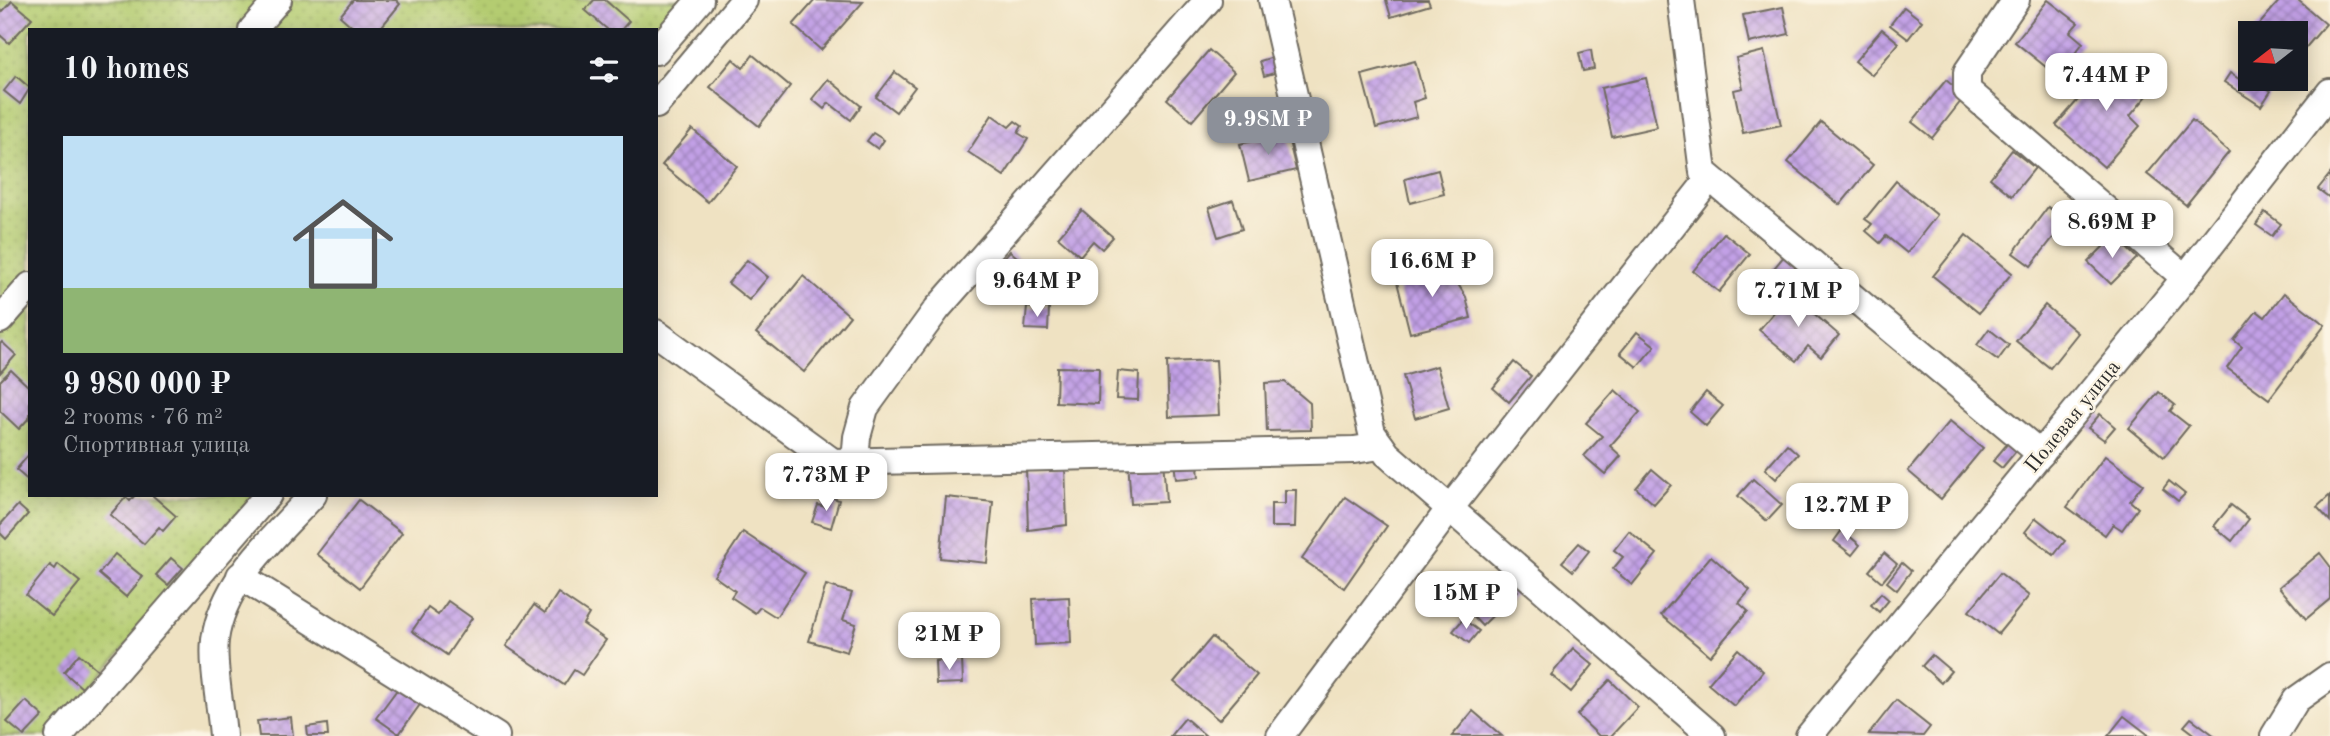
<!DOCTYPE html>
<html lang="en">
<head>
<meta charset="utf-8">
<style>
  body { margin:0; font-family:"Old Standard TT",serif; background:#20242c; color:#f1f3f6; height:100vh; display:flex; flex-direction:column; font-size:26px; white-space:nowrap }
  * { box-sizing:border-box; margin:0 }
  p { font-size:23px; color:#9ea1a6 }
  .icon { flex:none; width:38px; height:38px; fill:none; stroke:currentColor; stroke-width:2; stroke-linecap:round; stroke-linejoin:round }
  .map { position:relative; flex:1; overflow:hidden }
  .side { position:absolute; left:28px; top:28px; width:630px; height:469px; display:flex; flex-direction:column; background:#171b24; border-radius:0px; box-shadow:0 4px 18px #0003 }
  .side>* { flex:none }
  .needle { width:46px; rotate:253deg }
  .controls { position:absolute; left:2238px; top:21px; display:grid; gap:14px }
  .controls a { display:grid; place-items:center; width:70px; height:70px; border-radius:0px; background:#171b24; box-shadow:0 4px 18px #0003; font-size:35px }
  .price { position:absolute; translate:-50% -60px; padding:0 16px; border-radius:14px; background:#fff; color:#222; font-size:23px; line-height:46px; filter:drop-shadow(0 2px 4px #0008) }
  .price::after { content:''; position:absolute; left:50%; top:42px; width:21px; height:16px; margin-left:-10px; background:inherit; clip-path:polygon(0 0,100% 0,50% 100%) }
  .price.current { background:#8c9099; color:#fff }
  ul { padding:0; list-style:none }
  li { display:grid; align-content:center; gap:14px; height:371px; padding:0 35px }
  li+li { border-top:2px solid #363941 }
  li span { display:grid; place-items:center; height:217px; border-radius:0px; color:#555 }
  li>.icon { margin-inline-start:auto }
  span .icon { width:126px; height:126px; fill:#fffc; stroke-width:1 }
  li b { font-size:30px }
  h2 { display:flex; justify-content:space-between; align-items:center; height:84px; padding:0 35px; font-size:30px }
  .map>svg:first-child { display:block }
  .park { fill:url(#park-dots); stroke:#707c4e; stroke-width:2 }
  .building { fill:url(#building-cross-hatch) }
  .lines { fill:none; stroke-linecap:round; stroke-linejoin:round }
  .minor-casing { stroke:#706b60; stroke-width:30 }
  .minor { stroke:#fff; stroke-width:26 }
  .labels { text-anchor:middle; stroke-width:5; stroke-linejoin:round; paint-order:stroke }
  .street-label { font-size:21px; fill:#2b2b2b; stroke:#fcf5e5 }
</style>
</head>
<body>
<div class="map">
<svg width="2330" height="736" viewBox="0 0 2330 736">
  <defs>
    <pattern id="park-dots" width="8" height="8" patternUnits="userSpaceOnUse" patternTransform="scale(1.75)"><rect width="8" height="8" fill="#b4cc71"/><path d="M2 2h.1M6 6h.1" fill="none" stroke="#9baf62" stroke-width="1.8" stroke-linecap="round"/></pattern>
    <pattern id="building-cross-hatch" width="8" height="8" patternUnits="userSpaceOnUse" patternTransform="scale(1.75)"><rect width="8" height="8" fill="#c2a0e6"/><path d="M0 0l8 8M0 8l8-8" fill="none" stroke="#9e83bb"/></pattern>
  </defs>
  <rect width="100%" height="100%" fill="#fcf5e5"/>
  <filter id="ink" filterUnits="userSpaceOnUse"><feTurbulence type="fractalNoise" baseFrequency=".0143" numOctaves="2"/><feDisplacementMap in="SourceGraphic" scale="14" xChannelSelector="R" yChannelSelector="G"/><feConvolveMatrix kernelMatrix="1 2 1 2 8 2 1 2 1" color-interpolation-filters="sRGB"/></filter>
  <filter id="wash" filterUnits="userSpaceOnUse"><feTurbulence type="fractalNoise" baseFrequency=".00686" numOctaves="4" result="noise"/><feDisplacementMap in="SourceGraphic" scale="28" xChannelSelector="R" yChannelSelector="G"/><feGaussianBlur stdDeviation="1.57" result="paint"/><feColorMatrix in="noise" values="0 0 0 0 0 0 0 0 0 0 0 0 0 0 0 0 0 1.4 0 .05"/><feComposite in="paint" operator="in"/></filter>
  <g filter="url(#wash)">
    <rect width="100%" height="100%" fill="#efe2c2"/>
    <path class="park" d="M0,0H683L656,31L30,30V495H256L49,736H0Z"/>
    <g id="blocks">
      <g class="building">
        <path d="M353,0H396L400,4L379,30H356L340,16Z"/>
        <path d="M594,0H605L629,21L621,30H608L585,10Z"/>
        <path d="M815,0L863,2L821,50L793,25Z"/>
        <path d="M1386,0H1428L1430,5L1391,17Z"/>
        <path d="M2048,0L2078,23L2070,32L2083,43L2057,76L2015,42Z"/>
        <path d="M2280,0H2298L2326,24L2296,59V33H2252Z"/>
        <path d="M12,1L32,18L9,43L0,35V14Z"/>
        <path d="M1783,7L1789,34L1749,43L1743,15Z"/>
        <path d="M1904,7L1922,21L1908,39L1890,25Z"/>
        <path d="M1882,29L1899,43L1872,75L1855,61Z"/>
        <path d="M1209,50L1234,72L1192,121L1167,99Z"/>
        <path d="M1591,50L1594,69L1583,71L1579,53Z"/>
        <path d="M1764,51L1781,125L1743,133L1734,90L1743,88L1736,58Z"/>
        <path d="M753,55L790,86L759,126L710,87L733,59L743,68Z"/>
        <path d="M1277,56L1281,71L1264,76L1260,61Z"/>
        <path d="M2114,59L2151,91L2130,116L2140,126L2104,167L2056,125Z"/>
        <path d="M1415,61L1425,98L1413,102L1417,117L1376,128L1362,75Z"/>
        <path d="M895,72L915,87L896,112L876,97Z"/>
        <path d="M2230,73L2251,87L2256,80L2271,91L2261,106L2224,82Z"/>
        <path d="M16,76L30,88L20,104L4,91Z"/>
        <path d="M1646,78L1657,127L1612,137L1601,88Z"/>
        <path d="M828,79L861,106L851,120L829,103L824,109L812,99Z"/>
        <path d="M1946,80L1965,96L1932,138L1912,122Z"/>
        <path d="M992,115L1009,127L1015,121L1022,126L1018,133L1028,139L1004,176L968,152Z"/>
        <path d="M2192,120L2229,152L2186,205L2147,174Z"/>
        <path d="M1821,122L1873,165L1840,205L1788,162Z"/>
        <path d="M692,129L737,166L708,202L662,165Z"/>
        <path d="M873,133L884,140L878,149L867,141Z"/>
        <path d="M1287,133L1296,170L1249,181L1240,144Z"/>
        <path d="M2012,150L2035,168L2012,196L1990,178Z"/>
        <path d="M1438,170L1444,194L1410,203L1405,179Z"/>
        <path d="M2330,174V198L2318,189Z"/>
        <path d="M1896,181L1937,215L1907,253L1886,236L1880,243L1866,231L1872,224L1865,219Z"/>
        <path d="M1233,200L1242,229L1218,237L1209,208Z"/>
        <path d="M2048,207L2066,221L2031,266L2013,253Z"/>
        <path d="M1082,210L1113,237L1102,249L1093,241L1080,256L1058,237Z"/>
        <path d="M2265,212L2281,224L2272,236L2256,225Z"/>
        <path d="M1724,233L1750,254L1719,292L1693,271Z"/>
        <path d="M1966,235L2012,273L1979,313L1933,276Z"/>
        <path d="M2114,236L2137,258L2111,284L2088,262Z"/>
        <path d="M1789,250L1801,261L1783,283L1770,273Z"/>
        <path d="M1010,251L1026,265L1011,281L996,266Z"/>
        <path d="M747,260L768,277L749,300L728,283Z"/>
        <path d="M1446,265L1466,297L1471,318L1410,333L1396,278Z"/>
        <path d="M803,276L850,316L804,372L756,333Z"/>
        <path d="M1790,293L1839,335L1821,357L1808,346L1796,361L1759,330Z"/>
        <path d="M2284,293L2325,325L2269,399L2227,368L2242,347L2234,340L2257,311L2265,317Z"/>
        <path d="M2045,305L2078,333L2050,368L2016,341Z"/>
        <path d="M1027,307L1049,308L1048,330L1025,329Z"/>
        <path d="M1989,329L2009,345L1998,360L1977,345Z"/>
        <path d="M1637,332L1655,346L1637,367L1620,353Z"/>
        <path d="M2,342L16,355L0,373V344Z"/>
        <path d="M1216,360L1219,415L1169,417L1167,362Z"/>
        <path d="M1514,362L1531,376L1509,402L1493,388Z"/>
        <path d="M1437,366L1449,408L1415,418L1403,376Z"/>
        <path d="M1057,367L1099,368L1098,404L1056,402Z"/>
        <path d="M11,370L30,388V417L19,429L0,411V381Z"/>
        <path d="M1118,371L1139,373L1138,400L1116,399Z"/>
        <path d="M1285,382L1310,403L1311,430L1267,431L1265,383Z"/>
        <path d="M1615,390L1640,412L1610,446L1621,456L1605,474L1584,456L1602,436L1586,423Z"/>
        <path d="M1706,392L1723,406L1706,426L1690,412Z"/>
        <path d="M2159,392L2175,405L2170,411L2189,426L2164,457L2129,428Z"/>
        <path d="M2100,414L2115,427L2104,440L2088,428Z"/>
        <path d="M1950,421L1983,448L1941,499L1908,471Z"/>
        <path d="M2008,443L2017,450L2002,468L1993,461Z"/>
        <path d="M1787,444L1798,454L1776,479L1765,469Z"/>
        <path d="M30,453V482L16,470Z"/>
        <path d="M2105,456L2143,484L2130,501L2138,508L2122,530L2113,524L2105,535L2067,507Z"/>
        <path d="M1163,458L1166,502L1131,504L1128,460Z"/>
        <path d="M1197,458L1199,477L1176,479L1174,461Z"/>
        <path d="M1065,466L1067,525L1028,530L1026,467Z"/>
        <path d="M1652,469L1671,485L1654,504L1636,488Z"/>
        <path d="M1753,479L1782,505L1767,521L1738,496Z"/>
        <path d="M2169,481L2185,494L2178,501L2163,489Z"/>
        <path d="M1285,490H1296L1295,527H1271V504H1285Z"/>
        <path d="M135,495H152L176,516L163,531L159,527L144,544L110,515L126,497L130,501Z"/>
        <path d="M2330,495V521L2317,507Z"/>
        <path d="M828,496L839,500L831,528L812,522L818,505L825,507Z"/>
        <path d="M946,497L993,502L987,563L940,558Z"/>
        <path d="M1345,497L1387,526L1344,588L1302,559Z"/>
        <path d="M359,500L402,533L360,588L317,554Z"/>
        <path d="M18,505L28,514L6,539L0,533V525Z"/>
        <path d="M2231,505L2249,519L2232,541L2214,526Z"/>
        <path d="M2036,518L2065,541L2054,555L2025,532Z"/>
        <path d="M1842,530L1860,545L1852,555L1834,541Z"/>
        <path d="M1629,531L1657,554L1632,585L1613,569L1623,557L1614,550Z"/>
        <path d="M743,532L805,573L776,617L760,607L755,613L731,597L735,591L714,576Z"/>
        <path d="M1579,543L1589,551L1573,571L1562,562Z"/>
        <path d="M1884,553L1897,564L1882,582L1869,571Z"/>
        <path d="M2320,553L2330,566V599L2306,619L2279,587Z"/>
        <path d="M115,554L143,577L126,597L99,574Z"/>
        <path d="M1711,556L1750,590L1739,603L1748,611L1710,656L1661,615Z"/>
        <path d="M171,558L183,568L168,585L156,575Z"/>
        <path d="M1902,563L1911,571L1897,590L1887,582Z"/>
        <path d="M58,564L80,582L52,616L26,595L50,565L55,569Z"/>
        <path d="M2000,573L2029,596L1998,634L1969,611Z"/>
        <path d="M1496,575L1500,579L1504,575L1518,591L1482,626L1468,611L1489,589L1485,585Z"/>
        <path d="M826,585L852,593L843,620L856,624L847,652L809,641Z"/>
        <path d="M558,593L589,614L583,624L606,640L582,675L574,670L564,685L506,646L534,605L545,613Z"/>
        <path d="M1881,593L1889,600L1879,612L1871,605Z"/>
        <path d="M1069,597L1071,643L1035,645L1033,599Z"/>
        <path d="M448,601L472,618L447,655L412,631L428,608L438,615Z"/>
        <path d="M1463,619L1479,631L1469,643L1453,631Z"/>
        <path d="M1212,637L1257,675L1219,720L1174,682Z"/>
        <path d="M1573,648L1593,665L1571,692L1551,675Z"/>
        <path d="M1738,649L1763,671L1734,706L1708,684Z"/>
        <path d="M79,654L98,670L82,688L64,672Z"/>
        <path d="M1932,655L1951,671L1941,683L1922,666Z"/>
        <path d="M962,659L963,683L936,684L935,661Z"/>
        <path d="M1610,680L1638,707L1611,736H1599L1577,715Z"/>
        <path d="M402,683L424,699L399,734L376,718Z"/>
        <path d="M1896,700L1930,727L1923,736L1869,734Z"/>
        <path d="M26,701L43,716L24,736L7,722Z"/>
        <path d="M1473,711L1502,736H1452Z"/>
        <path d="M2124,716L2150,736H2108Z"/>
        <path d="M291,717L293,736H259L257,721Z"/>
        <path d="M1185,718L1206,736H1170Z"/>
        <path d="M2191,718L2215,736H2197L2184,726Z"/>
        <path d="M327,724L328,736H308L307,727Z"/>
      </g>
    </g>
  </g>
  <g filter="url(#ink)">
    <use href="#blocks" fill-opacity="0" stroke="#706b60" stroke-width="2"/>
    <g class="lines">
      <g class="minor-casing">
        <g id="minor">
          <path d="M1272,0L1372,433L1387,454L1712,736"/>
          <path d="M1681,0L1703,172L2041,454"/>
          <path d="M2016,0L1967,72V90L2185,278"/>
          <path d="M252,30L278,0"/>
          <path d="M656,51L700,0"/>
          <path d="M656,105L744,0"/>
          <path d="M0,320L30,286"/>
          <path d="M656,333L833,462L1354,450L1381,446"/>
          <path d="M855,462L857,437L865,408L937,309L1208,0"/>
          <path d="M240,576L496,736"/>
          <path d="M59,736L268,495"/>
          <path d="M223,736C221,707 212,667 215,640C223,580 275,537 313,495"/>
          <path d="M1280,736L1451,507L1709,179"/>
          <path d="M1809,736L2185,278L2330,92"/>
          <path d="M2274,736L2296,700L2330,676"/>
        </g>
      </g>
      <use href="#minor" class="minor"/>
    </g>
  </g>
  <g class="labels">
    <g class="street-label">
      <text transform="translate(2072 416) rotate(-51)" y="7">Полевая улица</text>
    </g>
  </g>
</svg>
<div class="controls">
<a><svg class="needle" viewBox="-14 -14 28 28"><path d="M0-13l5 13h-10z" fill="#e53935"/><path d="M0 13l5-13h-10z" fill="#9ea1a6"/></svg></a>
</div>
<b class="price" style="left:2106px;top:113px">7.44M ₽</b>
<b class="price current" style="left:1268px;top:157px">9.98M ₽</b>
<b class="price" style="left:2112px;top:260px">8.69M ₽</b>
<b class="price" style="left:1432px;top:299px">16.6M ₽</b>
<b class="price" style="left:1037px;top:319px">9.64M ₽</b>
<b class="price" style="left:1798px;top:329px">7.71M ₽</b>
<b class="price" style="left:826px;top:513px">7.73M ₽</b>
<b class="price" style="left:1847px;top:543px">12.7M ₽</b>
<b class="price" style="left:1466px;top:631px">15M ₽</b>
<b class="price" style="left:949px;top:672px">21M ₽</b>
<section class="side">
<h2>10 homes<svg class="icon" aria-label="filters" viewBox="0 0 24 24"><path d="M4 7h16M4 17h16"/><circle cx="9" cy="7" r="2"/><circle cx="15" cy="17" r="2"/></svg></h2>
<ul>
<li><span style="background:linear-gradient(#bfe0f5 70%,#8fb573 0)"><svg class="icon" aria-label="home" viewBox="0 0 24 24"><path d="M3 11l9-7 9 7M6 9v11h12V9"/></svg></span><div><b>9 980 000 ₽</b><p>2 rooms · 76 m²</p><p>Спортивная улица</p></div></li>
</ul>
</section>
</div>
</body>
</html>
